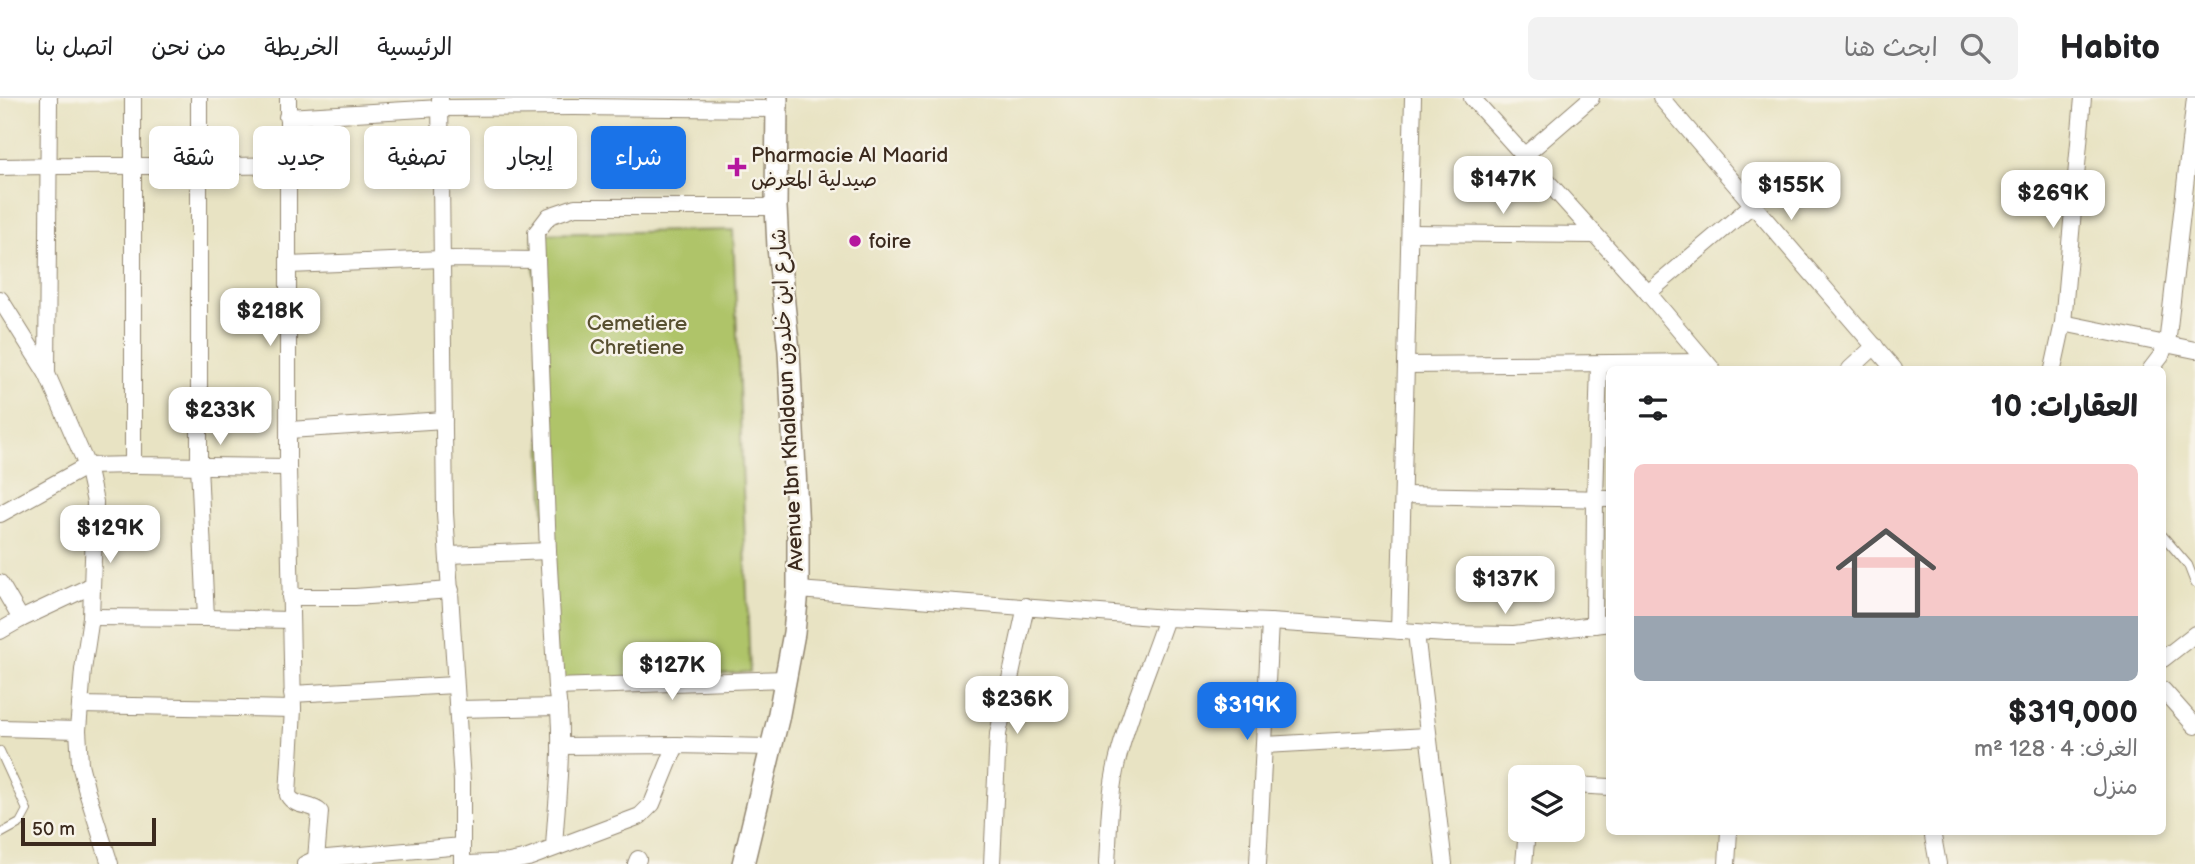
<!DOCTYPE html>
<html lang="ar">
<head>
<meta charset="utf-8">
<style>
  body { margin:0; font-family:"Balsamiq Sans","Playpen Sans Arabic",sans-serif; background:#f2f2f2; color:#202124; direction:rtl; height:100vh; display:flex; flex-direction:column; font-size:26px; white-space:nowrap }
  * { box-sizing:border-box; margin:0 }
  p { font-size:23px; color:#757577 }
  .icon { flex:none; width:38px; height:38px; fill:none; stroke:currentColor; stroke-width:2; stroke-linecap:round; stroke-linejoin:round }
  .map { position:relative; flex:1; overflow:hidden; direction:ltr }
  .details { position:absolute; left:1606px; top:268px; width:560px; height:469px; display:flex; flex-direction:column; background:#fff; border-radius:10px; box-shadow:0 4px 10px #0003; direction:rtl }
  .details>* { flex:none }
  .hud { position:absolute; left:21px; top:28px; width:665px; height:63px; direction:rtl; display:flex; gap:14px }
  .buttons { position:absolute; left:1508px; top:667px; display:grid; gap:14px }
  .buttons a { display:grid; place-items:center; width:77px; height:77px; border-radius:10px; background:#fff; box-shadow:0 4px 10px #0003; font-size:35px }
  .scale { position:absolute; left:21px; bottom:18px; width:135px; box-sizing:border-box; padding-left:7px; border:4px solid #3b2a1e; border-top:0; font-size:19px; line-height:24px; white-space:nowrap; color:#3b2a1e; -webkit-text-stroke:5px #f7f3e8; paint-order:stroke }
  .price { position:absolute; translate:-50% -60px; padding:0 16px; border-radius:14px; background:#fff; color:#222; font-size:23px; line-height:46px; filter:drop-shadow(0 2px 4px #0008) }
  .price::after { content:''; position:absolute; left:50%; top:42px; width:21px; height:16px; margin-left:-10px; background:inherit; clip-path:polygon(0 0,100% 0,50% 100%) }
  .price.current { background:#1a73e8; color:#fff }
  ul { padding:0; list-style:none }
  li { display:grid; align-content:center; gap:14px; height:371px; padding:0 28px }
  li+li { border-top:2px solid #e0e0e0 }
  li span { display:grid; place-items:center; height:217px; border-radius:10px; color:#555 }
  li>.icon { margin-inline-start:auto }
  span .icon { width:126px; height:126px; fill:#fffc; stroke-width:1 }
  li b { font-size:30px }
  h2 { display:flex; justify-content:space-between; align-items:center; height:84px; padding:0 28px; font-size:30px }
  .pill { padding:0 24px; border-radius:10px; background:#fff; box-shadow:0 4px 10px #0003; font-size:24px; line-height:63px }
  .pill.current { background:#1a73e8; color:#fff }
  header { display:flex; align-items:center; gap:42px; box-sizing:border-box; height:98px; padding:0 35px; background:#fff; border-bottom:2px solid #e0e0e0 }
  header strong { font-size:33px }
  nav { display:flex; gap:38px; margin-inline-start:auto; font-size:24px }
  .search { width:490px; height:63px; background:#f2f2f2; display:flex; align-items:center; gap:18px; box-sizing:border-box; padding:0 24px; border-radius:10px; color:#757577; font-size:26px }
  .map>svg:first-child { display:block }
  .green { fill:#afc469; stroke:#757744; stroke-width:2 }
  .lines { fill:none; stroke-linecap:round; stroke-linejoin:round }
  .lane-casing { stroke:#928670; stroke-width:10 }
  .street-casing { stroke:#928670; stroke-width:18 }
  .secondary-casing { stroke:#928670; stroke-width:24 }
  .lane { stroke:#fff; stroke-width:8 }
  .street { stroke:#fff; stroke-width:16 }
  .secondary { stroke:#fff; stroke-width:21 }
  .poi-dot { fill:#b5179e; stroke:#f7f3e8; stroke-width:2.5 }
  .labels { text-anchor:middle; stroke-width:5; stroke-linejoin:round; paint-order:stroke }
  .poi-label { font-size:21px; fill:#3b2a1e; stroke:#f7f3e8; text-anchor:start }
  .park-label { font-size:21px; fill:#585031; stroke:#f7f3e8 }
  .street-label { font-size:21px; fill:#3b2a1e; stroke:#f7f3e8 }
</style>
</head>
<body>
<header>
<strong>Habito</strong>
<div class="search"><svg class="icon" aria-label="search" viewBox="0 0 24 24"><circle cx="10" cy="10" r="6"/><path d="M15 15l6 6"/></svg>ابحث هنا</div>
<nav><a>الرئيسية</a><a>الخريطة</a><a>من نحن</a><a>اتصل بنا</a></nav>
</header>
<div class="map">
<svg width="2195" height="766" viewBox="0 0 2195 766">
  <rect width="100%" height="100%" fill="#f7f3e8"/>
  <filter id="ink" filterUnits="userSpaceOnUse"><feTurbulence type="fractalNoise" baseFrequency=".0143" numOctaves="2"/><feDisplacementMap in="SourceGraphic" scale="14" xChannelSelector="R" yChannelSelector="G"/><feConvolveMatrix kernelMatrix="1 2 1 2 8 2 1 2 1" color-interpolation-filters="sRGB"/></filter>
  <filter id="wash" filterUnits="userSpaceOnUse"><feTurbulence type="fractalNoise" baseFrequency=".00686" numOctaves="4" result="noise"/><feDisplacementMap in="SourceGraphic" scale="28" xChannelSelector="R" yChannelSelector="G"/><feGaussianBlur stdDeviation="1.57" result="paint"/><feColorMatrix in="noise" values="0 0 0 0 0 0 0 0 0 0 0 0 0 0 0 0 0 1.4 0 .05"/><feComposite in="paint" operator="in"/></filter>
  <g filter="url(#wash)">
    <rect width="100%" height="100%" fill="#e8e3c3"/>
    <path class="green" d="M733,132L750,574L551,584L533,136Z"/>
  </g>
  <g filter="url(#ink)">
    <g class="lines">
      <g class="lane-casing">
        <g id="lane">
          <path d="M2163,438L2188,467L2195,485"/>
          <path d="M0,653L27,712L20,725L0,736"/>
        </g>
      </g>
      <g class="street-casing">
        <g id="street">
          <path d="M133,0V367L288,369"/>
          <path d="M288,0V369L293,611L288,697C295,710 311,705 320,714L316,761"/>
          <path d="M440,0L445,415L462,684V766"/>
          <path d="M1472,0L1648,195L1712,271"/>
          <path d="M1661,0L1894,271"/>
          <path d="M287,19L440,10L574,9L776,11"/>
          <path d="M1524,58L1591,0"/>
          <path d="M0,69C96,66 191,70 287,67"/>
          <path d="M1410,135L1595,137"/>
          <path d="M288,167L443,161L537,162"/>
          <path d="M1648,195L1752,107"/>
          <path d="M0,201L47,276L87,368L95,404L91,519L83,572L78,632L80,666L87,694L110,766"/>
          <path d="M2063,225L2195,252"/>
          <path d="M1406,267L1706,264"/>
          <path d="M1850,271L1875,248"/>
          <path d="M2053,271L2063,225L2083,0"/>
          <path d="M2151,271L2161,258L2168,238L2195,0"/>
          <path d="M47,276L49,0"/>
          <path d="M289,332L444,322"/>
          <path d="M1404,397L1610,401"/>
          <path d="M0,416L87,368L133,367"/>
          <path d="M449,457L548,453"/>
          <path d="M0,485L21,521L0,533"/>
          <path d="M798,492L1166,520L1270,524L1446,536L1514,537L1610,525"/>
          <path d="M290,499H355L451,492"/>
          <path d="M91,519L206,520L199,367V0"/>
          <path d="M206,520L291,522"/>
          <path d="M21,521L91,488"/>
          <path d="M1594,527L1595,401L1599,266"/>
          <path d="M1399,533L1413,0"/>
          <path d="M1416,535L1444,766"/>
          <path d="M2163,561L2195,536"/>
          <path d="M556,589L786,581"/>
          <path d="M2163,592L2195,628"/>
          <path d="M292,596L455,587"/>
          <path d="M80,607L293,611"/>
          <path d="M458,611L559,609"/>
          <path d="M0,630L78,632"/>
          <path d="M1265,647L1427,638"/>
          <path d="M560,648L676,647L770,649"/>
          <path d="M1573,687L1610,689"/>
          <path d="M1932,733L1938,766"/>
          <path d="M554,749C557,696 565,641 556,589L548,453L536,135L549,118L575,109H776"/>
          <path d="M305,766L316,761L462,748"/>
          <path d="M469,766L509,764L528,760L640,718L652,706L676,647"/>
          <path d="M636,766L638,761"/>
          <path d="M992,766L998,636L1026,508"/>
          <path d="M1107,766C1109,732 1109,697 1117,664C1129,614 1150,568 1166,520"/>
          <path d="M1258,766L1270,524"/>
          <path d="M1524,766L1527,732"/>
          <path d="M1727,766L1729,733"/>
        </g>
      </g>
      <g class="secondary-casing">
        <path id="secondary" d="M743,766L778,621L794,535L798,492V432L789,253L778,149L776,109L777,0"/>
      </g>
      <use href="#lane" class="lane"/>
      <use href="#street" class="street"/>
      <use href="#secondary" class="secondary"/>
    </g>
  </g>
  <g class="poi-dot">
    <path d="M733.5 58.5h7v7h7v7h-7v7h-7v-7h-7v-7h7z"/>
    <circle cx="855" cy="143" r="7"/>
  </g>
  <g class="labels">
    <g class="poi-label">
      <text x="751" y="64">Pharmacie Al Maarid<tspan x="751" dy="24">صيدلية المعرض</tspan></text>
      <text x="869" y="150">foire</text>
    </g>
    <g class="park-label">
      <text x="637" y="232">Cemetiere<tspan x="637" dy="24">Chretiene</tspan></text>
    </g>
    <g class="street-label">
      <text transform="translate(787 302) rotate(-93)" y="7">Avenue Ibn Khaldoun شارع ابن خلدون</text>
    </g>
  </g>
</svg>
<div class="buttons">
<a><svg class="icon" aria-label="layers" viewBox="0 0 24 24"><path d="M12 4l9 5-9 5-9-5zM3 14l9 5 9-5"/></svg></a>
</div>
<div class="scale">50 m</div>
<b class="price" style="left:1503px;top:118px">$147K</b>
<b class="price" style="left:1791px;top:124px">$155K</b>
<b class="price" style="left:2053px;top:132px">$269K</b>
<b class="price" style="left:270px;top:250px">$218K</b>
<b class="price" style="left:220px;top:349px">$233K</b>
<b class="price" style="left:110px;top:467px">$129K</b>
<b class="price" style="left:1505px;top:518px">$137K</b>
<b class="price" style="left:672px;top:604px">$127K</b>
<b class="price" style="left:1017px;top:638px">$236K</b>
<b class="price current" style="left:1247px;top:644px">$319K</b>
<div class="hud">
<a class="pill current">شراء</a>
<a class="pill">إيجار</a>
<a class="pill">تصفية</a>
<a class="pill">جديد</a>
<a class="pill">شقة</a>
</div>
<section class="details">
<h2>العقارات: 10<svg class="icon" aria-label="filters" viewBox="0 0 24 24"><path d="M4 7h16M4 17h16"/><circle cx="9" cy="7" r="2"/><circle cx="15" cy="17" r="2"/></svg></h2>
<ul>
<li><span style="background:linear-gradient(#f6c9c9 70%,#9aa5b1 0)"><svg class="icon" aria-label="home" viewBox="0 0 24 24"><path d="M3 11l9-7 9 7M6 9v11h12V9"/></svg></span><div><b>$319,000</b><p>الغرف: 4 · 128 m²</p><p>منزل</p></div></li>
</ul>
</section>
</div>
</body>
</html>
